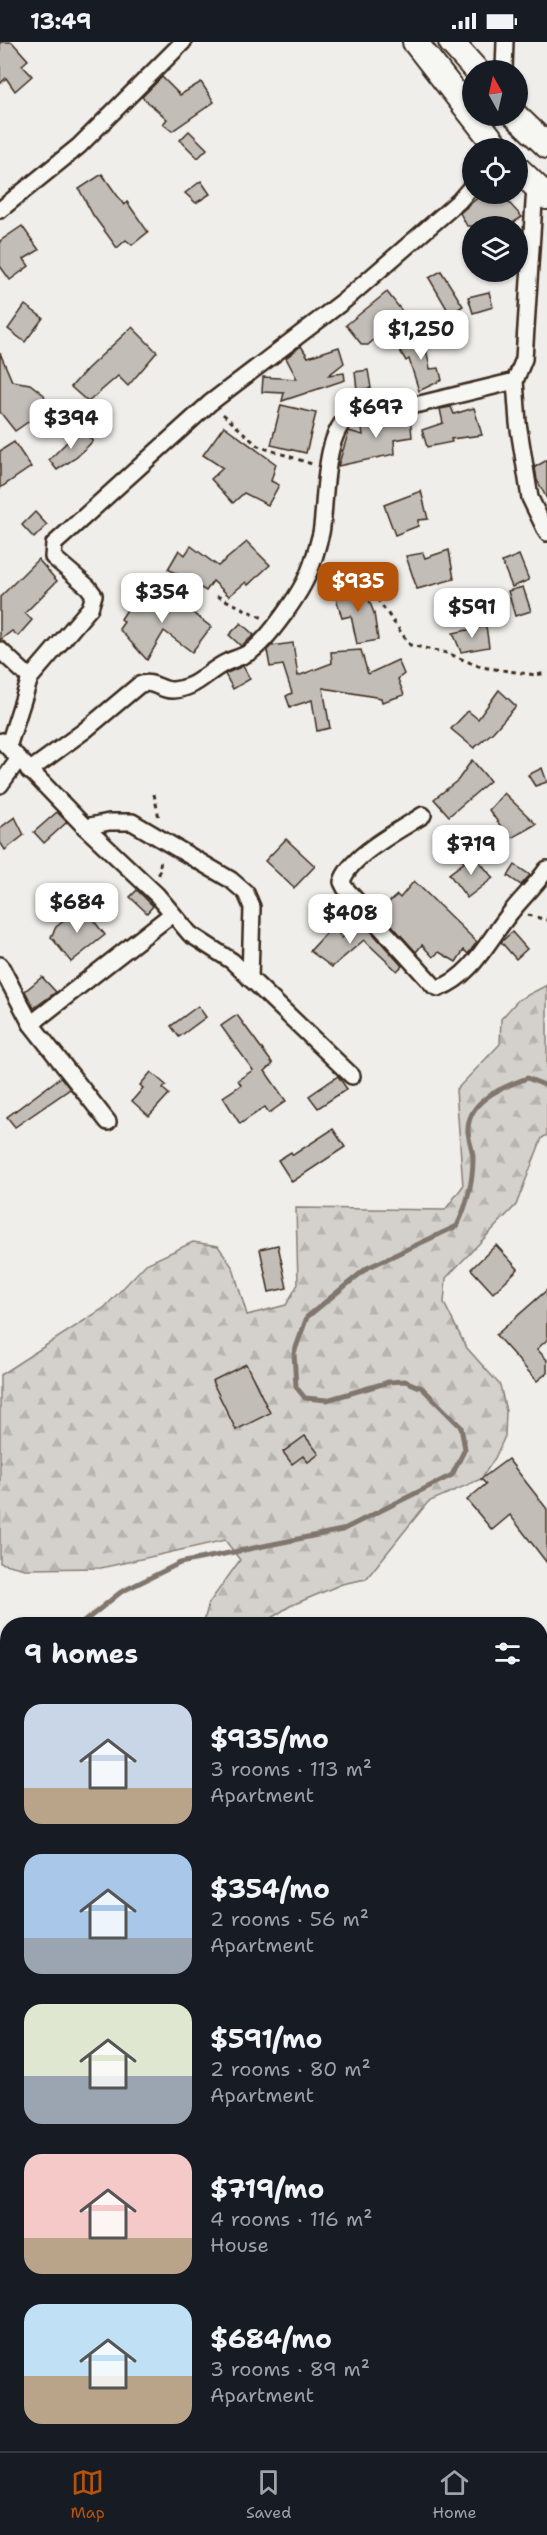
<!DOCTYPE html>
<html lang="en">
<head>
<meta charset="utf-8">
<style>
  body { margin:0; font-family:"Shantell Sans",sans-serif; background:#20242c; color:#f1f3f6; height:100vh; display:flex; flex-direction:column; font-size:22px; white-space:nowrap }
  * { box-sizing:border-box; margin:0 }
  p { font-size:20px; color:#9ea1a6 }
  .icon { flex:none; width:33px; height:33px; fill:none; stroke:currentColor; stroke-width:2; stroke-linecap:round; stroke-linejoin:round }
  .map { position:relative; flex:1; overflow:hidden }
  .panel { position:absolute; left:0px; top:1575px; width:548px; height:834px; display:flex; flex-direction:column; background:#171b24; border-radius:24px 24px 0 0; box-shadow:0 2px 4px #0004 }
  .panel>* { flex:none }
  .needle { width:39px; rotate:352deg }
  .tools { position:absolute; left:462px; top:18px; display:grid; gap:12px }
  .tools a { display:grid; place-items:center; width:66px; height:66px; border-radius:50%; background:#171b24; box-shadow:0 2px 4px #0004; font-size:30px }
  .price { position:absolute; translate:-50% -51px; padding:0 14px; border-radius:12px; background:#fff; color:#222; font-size:20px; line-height:39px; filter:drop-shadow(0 2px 3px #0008) }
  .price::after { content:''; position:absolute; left:50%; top:36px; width:18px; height:14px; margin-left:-9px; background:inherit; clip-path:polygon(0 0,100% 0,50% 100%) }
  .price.selected { background:#b45309; color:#fff }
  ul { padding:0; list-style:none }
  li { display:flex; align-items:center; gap:18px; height:150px; padding:0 24px }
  li span { display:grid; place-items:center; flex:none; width:168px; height:120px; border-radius:18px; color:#555 }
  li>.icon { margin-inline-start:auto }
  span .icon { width:72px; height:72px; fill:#fffc; stroke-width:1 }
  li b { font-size:26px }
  h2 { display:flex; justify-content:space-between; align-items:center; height:72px; padding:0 24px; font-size:26px }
  .status { display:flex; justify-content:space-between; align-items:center; height:42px; padding:0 30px; background:#171b24; direction:ltr }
  .status svg { height:16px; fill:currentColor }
  .tabs { display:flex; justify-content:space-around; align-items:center; height:84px; border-top:2px solid #363941; background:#171b24; font-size:16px; color:#9ea1a6 }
  .tabs a { display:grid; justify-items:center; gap:3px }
  .tabs .selected { color:#b45309 }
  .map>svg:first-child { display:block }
  .forest { fill:url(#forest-firs); stroke:#887e75; stroke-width:1.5 }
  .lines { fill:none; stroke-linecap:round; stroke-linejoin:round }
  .stream { stroke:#81766d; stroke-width:5 }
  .building { fill:#c2bdb7; stroke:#3b2a1e; stroke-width:1.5 }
  .minor-casing { stroke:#3b2a1e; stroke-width:20 }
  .tertiary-casing { stroke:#3b2a1e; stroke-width:22 }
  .primary-casing { stroke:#3b2a1e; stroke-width:28 }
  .path { stroke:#3b2a1e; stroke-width:3; stroke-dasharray:4.5 4.5; stroke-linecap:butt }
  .minor { stroke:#f6f6f2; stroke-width:15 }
  .tertiary { stroke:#f6f6f2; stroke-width:18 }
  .primary { stroke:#f6f6f2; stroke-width:24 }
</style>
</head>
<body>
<div class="status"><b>13:49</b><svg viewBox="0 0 49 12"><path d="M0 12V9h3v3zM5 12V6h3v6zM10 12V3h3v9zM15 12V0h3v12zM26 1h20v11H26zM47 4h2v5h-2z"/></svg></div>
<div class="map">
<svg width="547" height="2409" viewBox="0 0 547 2409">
  <defs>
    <pattern id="forest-firs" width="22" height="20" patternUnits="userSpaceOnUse" patternTransform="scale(1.5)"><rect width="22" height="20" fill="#d4d1cc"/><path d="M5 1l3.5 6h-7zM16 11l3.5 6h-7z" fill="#b7b4af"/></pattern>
  </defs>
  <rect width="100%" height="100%" fill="#efeeea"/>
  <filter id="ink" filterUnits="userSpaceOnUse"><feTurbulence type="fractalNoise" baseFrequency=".0167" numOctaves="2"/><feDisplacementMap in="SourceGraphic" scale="12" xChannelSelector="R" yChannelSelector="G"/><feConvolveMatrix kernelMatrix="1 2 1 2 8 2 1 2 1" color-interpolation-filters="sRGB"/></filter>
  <g filter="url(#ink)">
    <path class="forest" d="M547,943V1093L542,1096L516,1163L446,1236L444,1261L466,1305L500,1343L506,1369L505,1394L495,1416L481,1437L428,1460L366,1537L342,1542L290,1564L262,1582H203L209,1561L240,1518L225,1498L101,1526L25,1527L0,1521V1333L104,1266L146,1222L193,1200L218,1204L233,1226L247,1273L286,1263L298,1242L296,1166L445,1168L463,1144L456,1048L500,1002L501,977L518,958Z"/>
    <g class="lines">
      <g class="stream">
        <path d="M81,1582L121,1550L180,1521L342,1488L452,1433L465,1407L461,1385L422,1346L405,1339L389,1340L327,1358L305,1356L296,1345L294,1311L307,1275L367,1226L457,1184C467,1163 473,1140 473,1116C473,1107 468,1098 468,1088C468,1057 504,1045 527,1036L547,1044"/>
        <path d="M0,1704L8,1697"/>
        <path d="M0,1921L8,1923"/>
        <path d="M0,2068L8,2066"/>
      </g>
    </g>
    <g class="building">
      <path d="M0,0H12L28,18L22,23L32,34L15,49L6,36L0,42Z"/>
      <path d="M162,35L180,53L201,40L214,60L172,89L163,82L167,77L142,55Z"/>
      <path d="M189,89L207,107L198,116L180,98Z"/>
      <path d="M102,132L124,163L127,160L148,190L132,203L126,198L117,206L93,173L79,147Z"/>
      <path d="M201,139L210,152L196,161L185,151Z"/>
      <path d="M482,152H501L522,175L508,184H467L460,171Z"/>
      <path d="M22,184L39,208L24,217L29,224L10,238L0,224V199Z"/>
      <path d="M441,229L463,264L450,272L429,236Z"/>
      <path d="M387,250L402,269L381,285L384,289L368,303H362L346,283Z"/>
      <path d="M489,250L493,265L473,271L468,255Z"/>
      <path d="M25,263L43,276L25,300L8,287Z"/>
      <path d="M132,285L157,310L128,344L118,334L88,360L71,345L87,327Z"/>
      <path d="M428,289L435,301L426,306L430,327L439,326L442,338L419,349L409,317L406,319L399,307Z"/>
      <path d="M301,304L308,315L339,305L344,321L329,333L344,331L345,338L282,359L284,351L262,350L263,335L297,337L286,316Z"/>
      <path d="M0,311L12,339L30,342L44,353L48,366L15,389L0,370Z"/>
      <path d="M368,328L371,346L357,348L355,330Z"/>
      <path d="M281,363L316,371L306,411L271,403Z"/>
      <path d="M451,365L454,372L474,366L482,393L451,397L452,400L427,405L422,388L443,381L440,367Z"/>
      <path d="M410,373L412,395L394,398L395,412L338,424L349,389L363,393L361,380Z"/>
      <path d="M224,384L276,422L271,439L279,443L268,463L244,451L233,461L211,437L223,426L203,413Z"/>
      <path d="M80,387L93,399L77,415L57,428L49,418Z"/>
      <path d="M14,400L31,425L0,446V409Z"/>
      <path d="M547,418V457L537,438L535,425Z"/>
      <path d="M421,449L428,477L418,478V484L395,493L384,463Z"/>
      <path d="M35,470L47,483L34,496L22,483Z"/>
      <path d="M247,500L270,523L248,543L246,540L229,554L213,539L206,549L168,527L179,508L185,513L191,504L218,524Z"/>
      <path d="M449,508L454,537L417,547L406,514L423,511L425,516Z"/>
      <path d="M519,513L529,538L512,545L502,520Z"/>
      <path d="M38,517L57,539L25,571L32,578L18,594L12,589L0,598V555Z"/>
      <path d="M364,545L374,571L378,598L357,602L351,574L342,576L334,550Z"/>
      <path d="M523,545L531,569L515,574L508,549Z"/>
      <path d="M163,548L211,585L192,610L164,589L147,618L119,587L124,580L121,577L134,557L139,560L142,557L156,566Z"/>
      <path d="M241,581L254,593L241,604L229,593Z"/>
      <path d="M486,584L489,605L461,610L453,591Z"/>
      <path d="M293,601L298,634L332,621L331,610L361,608L368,632L398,618L404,632L398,637L404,653L382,660L381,656L323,646L330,686L317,689L312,658L290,665L286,654L292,651L283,623L270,625L267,608L271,604Z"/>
      <path d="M243,624L250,637L233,647L225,632Z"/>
      <path d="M499,648L516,664L493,690L474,706L451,687L468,669L478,677Z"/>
      <path d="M472,718L490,739L449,774L434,757L458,738Z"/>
      <path d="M542,726L547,740L535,744L528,733Z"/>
      <path d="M504,751L536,782L510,797L489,768Z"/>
      <path d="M57,770L67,780L44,801L34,790Z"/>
      <path d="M15,775L24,793L5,808L0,800V786Z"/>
      <path d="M463,796L477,809L464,819L452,809Z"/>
      <path d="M286,797L315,824L294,846L265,819Z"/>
      <path d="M474,813L493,836L467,856L449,832Z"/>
      <path d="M515,823L530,833L521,843L508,834Z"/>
      <path d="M414,839L477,900L468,912L464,908L456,920L439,910L433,915L422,903L416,910L379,869L397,853L400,856Z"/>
      <path d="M137,848L153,864L147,871L130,855Z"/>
      <path d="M82,864L105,893L71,920L51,895L56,885Z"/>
      <path d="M360,877L402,924L397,929L364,898L332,925L310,909L333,884L342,896Z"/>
      <path d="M512,890L527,907L516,917L501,900Z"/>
      <path d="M42,935L56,950L34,966L25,949Z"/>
      <path d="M198,964L206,975L179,995L171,984Z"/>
      <path d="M237,973L273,1022L265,1029L286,1059L269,1071L265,1065L240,1082L223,1055L241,1043L238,1038L253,1028L221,984Z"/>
      <path d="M151,1030L166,1043L163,1047L169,1052L149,1074L132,1059L143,1046L140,1043Z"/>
      <path d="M338,1034L347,1047L318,1066L309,1054Z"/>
      <path d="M61,1035L70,1047L15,1085L7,1075Z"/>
      <path d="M333,1087L345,1105L292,1140L278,1118L291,1110L293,1113Z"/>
      <path d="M278,1203L287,1246L269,1250L260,1207Z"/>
      <path d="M496,1203L518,1227L493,1251L471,1227Z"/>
      <path d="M547,1248V1298L537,1307L547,1318V1331L537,1339L496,1293Z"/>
      <path d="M246,1322L270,1371L236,1388L212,1339Z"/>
      <path d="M305,1394L319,1412L308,1420L303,1414L292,1422L283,1410Z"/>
      <path d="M508,1417L547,1467V1521L510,1473L492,1488L467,1458L486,1442L481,1437Z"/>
    </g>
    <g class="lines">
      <g class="minor-casing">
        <g id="minor">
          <path d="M504,28L505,0"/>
          <path d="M535,145L524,317L515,339L518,381L530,456L547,491"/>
          <path d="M0,168L79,104L183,0"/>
          <path d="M0,608L30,636"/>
          <path d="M2,699L85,785L157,853L190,892L232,919L352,1034"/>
          <path d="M8,705L30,636L90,566L94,553L88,545L53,515L54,502L210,361L345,258L459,159L472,144"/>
          <path d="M29,729L84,689L139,643C154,637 160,649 173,648C195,647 207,630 225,621C233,617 242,615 250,610C268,598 301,551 309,530C314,518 318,503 321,491C327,460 321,383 357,369L420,362L515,339"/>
          <path d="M0,743L18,718"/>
          <path d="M423,773C400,788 349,814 342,840L345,846L434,944L439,946C472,935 490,895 511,870C523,855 536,843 547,827"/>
          <path d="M85,785L109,780H132L231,838L246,851L252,865L250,937"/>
          <path d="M0,923L31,982L108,1080"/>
          <path d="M31,982L172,872"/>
          <path d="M540,1765L547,1772"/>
          <path d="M145,2402L150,2409"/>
        </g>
      </g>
      <g class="tertiary-casing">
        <g id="tertiary">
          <path d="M540,1622L547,1617"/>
          <path d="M0,2351L8,2345"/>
        </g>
      </g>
      <g class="primary-casing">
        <g id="primary">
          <path d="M415,0L498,106"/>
          <path d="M451,0L476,28"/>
          <path d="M516,74L547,104"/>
          <path d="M518,127L547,155"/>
        </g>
      </g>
      <g class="path">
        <path d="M223,372L258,404L312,422"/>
        <path d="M326,532L361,534L410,603L447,611L481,625L536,633L547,631"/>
        <path d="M217,554L263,576"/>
        <path d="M154,752L159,776"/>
        <path d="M159,833L161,816"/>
        <path d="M528,873L547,878"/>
      </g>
      <use href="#minor" class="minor"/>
      <use href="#tertiary" class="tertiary"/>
      <use href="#primary" class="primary"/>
    </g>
  </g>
</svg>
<div class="tools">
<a><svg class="needle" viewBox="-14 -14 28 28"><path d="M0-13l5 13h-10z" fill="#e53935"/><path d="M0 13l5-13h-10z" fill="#9ea1a6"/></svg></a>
<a><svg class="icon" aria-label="locate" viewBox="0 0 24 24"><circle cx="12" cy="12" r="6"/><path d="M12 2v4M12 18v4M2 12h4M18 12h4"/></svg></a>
<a><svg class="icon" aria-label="layers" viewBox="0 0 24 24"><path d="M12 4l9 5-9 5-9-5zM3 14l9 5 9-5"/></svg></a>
</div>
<b class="price" style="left:421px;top:319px">$1,250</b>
<b class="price" style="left:376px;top:397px">$697</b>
<b class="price" style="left:71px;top:408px">$394</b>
<b class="price selected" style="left:358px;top:571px">$935</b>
<b class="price" style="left:162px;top:582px">$354</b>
<b class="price" style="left:472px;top:597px">$591</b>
<b class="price" style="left:471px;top:834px">$719</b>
<b class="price" style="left:77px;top:892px">$684</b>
<b class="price" style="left:350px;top:903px">$408</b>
<section class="panel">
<h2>9 homes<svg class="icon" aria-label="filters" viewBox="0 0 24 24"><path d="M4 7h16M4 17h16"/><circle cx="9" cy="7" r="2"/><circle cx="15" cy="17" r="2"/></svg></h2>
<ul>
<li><span style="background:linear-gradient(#c9d6e8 70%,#b9a48a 0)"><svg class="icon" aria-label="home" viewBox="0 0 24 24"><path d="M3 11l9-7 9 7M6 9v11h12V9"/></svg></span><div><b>$935/mo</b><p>3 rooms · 113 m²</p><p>Apartment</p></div></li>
<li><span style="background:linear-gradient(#a9c7e8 70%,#9aa5b1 0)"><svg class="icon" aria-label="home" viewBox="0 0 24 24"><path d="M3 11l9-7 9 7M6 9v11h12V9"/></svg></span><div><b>$354/mo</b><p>2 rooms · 56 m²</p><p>Apartment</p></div></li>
<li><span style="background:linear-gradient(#dfe7d0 60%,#9aa5b1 0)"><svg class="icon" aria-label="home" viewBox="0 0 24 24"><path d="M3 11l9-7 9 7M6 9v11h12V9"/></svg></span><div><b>$591/mo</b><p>2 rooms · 80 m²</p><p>Apartment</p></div></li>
<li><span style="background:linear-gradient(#f6c9c9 70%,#b9a48a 0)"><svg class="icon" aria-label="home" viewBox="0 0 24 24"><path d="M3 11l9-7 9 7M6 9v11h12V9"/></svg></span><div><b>$719/mo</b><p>4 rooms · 116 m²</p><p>House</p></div></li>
<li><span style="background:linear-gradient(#bfe0f5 60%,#b9a48a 0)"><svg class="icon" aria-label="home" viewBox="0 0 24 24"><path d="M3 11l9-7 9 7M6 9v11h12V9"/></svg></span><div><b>$684/mo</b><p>3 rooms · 89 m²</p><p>Apartment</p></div></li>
</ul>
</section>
</div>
<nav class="tabs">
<a class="selected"><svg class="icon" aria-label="map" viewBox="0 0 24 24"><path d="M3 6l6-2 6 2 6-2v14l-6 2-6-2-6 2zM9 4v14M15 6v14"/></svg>Map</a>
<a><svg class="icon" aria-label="saved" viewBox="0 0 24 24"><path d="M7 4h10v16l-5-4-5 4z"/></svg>Saved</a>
<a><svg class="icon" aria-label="home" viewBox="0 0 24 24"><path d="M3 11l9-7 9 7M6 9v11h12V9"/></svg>Home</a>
</nav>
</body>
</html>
